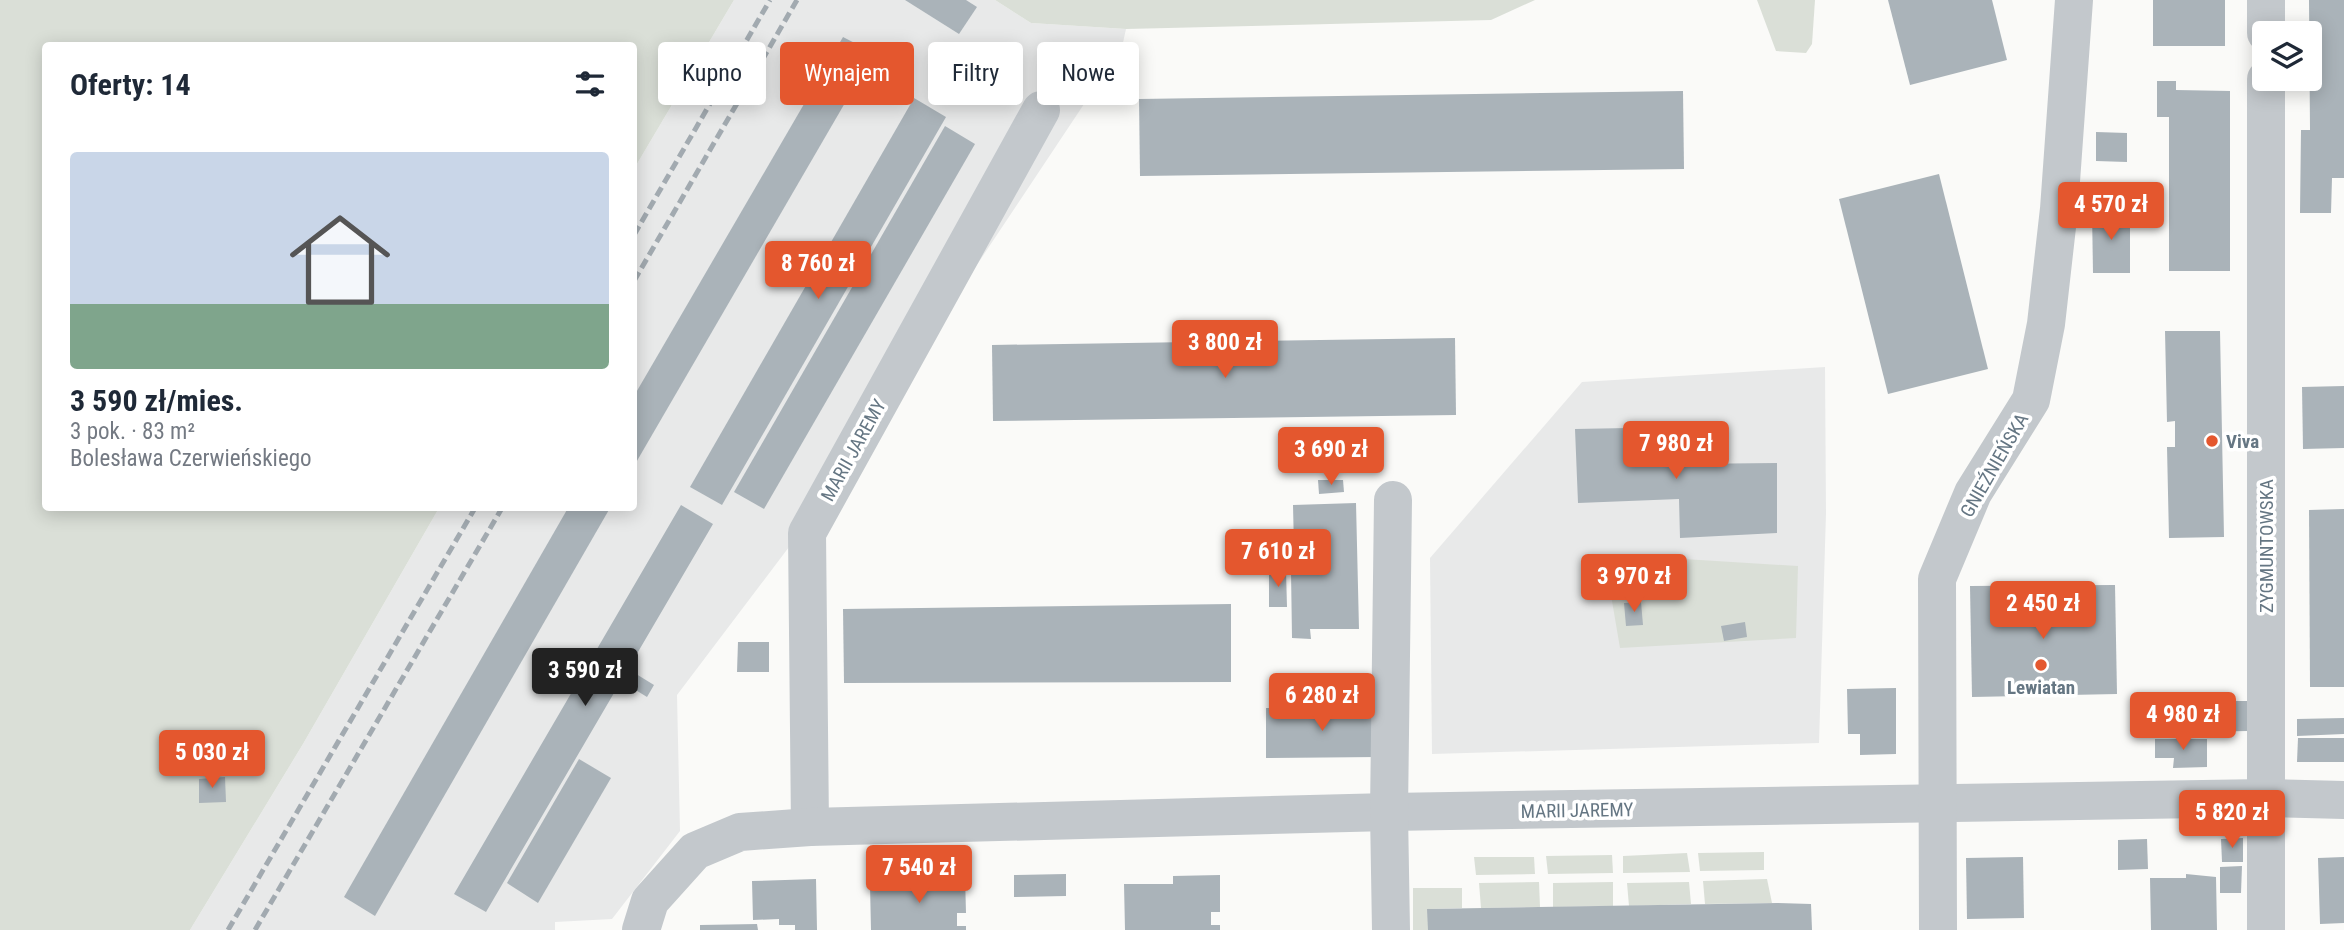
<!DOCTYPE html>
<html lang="pl">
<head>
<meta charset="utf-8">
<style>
  body { margin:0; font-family:"Roboto Condensed",sans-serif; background:#f6f6f7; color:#1f2937; height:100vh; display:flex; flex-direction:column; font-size:26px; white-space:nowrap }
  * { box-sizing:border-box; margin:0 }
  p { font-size:23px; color:#747a83 }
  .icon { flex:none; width:38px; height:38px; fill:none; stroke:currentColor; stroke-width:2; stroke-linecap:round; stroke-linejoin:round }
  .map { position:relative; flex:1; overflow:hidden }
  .sheet { position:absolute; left:42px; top:42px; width:595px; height:469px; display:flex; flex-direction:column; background:#fff; border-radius:7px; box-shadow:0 4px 18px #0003 }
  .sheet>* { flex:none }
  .banner { position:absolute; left:658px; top:42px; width:665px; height:63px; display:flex; gap:14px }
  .buttons { position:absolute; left:2252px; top:21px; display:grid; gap:14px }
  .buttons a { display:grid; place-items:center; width:70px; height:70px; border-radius:7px; background:#fff; box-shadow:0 4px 18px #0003; font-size:35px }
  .price { position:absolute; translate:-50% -60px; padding:0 16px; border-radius:7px; background:#e4572e; color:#fff; font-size:23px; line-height:46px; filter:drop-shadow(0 2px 4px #0008) }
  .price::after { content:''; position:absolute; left:50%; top:42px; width:21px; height:16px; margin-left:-10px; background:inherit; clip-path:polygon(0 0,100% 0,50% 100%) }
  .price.active { background:#222; color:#fff }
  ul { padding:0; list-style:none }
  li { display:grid; align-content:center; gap:14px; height:371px; padding:0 28px }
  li+li { border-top:2px solid #e0e1e3 }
  li span { display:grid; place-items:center; height:217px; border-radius:7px; color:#555 }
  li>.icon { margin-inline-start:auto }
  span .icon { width:126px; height:126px; fill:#fffc; stroke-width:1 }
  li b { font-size:30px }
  h2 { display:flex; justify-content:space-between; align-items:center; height:84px; padding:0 28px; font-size:30px }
  .pill { padding:0 24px; border-radius:7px; background:#fff; box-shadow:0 4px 18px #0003; font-size:24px; line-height:63px }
  .pill.active { background:#e4572e; color:#fff }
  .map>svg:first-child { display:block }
  .built { fill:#e8e9e9 }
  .green { fill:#dadfd7 }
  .building { fill:#aab3b9 }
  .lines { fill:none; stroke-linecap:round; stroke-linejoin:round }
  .street { stroke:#c3c8cc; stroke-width:38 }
  .rail { stroke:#a2aab0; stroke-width:5; stroke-dasharray:10 5; stroke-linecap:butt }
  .poi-dot { fill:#e4572e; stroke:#fff; stroke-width:2.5 }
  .labels { text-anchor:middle; stroke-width:7; stroke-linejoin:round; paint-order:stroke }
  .poi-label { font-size:19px; font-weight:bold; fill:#657683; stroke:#fff; text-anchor:start }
  .street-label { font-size:19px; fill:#657683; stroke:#fff }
</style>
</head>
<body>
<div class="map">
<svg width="2344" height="930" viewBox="0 0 2344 930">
  <rect width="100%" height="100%" fill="#fafaf8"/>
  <g class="built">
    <path d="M734,0H995L1031,23L1126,29L1122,47L789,547L677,695L680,831L612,919L555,922V930H190L303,744L439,508H634V169Z"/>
    <path d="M1825,367L1826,513L1819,743L1432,754L1430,558L1582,382Z"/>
  </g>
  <g class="green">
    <path d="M0,0H734L634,169V46H46V508H439L303,744L190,930H0Z"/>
    <path d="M995,0H1535L1491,20L1126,29L1031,23Z"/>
    <path d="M1757,0H1815L1812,44L1806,53L1776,51Z"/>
    <path d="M1604,554L1798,566L1796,638L1620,648Z"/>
    <path d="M1764,852V870L1700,871L1698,853Z"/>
    <path d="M1687,853L1690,872L1623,873V856Z"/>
    <path d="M1612,855L1613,873L1548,874L1546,856Z"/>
    <path d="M1474,857H1534L1535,874L1476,875Z"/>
    <path d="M1767,879L1772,903L1705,904L1703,881Z"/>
    <path d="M1539,882L1540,907L1481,908L1479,883Z"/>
    <path d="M1613,882V906L1553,907V883Z"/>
    <path d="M1689,882L1691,904L1629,906L1627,883Z"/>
    <path d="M1413,888H1462V908L1428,909V930H1413Z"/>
  </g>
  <g class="building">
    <path d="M905,0H966L977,7L959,34Z"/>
    <path d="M1888,0H1992L2007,60L1910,85Z"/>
    <rect x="2153" y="0" width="72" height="46"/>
    <path d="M2309,0H2344V178H2332L2331,213H2300L2301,130H2310Z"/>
    <path d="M843,37L874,53L634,466V396Z"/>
    <path d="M2157,81H2176V90L2230,91V271H2169V117H2157Z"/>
    <path d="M1683,91L1684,169L1140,176L1139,99Z"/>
    <path d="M914,98L946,117L722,505L690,487Z"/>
    <path d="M945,126L975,144L764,509L734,492Z"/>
    <path d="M2096,132L2127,133V162L2096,161Z"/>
    <path d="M1939,174L1988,369L1888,394L1839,199Z"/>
    <path d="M2092,211H2130V273H2093Z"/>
    <path d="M2165,331H2220L2224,537L2169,538L2167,447H2175V421L2167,422Z"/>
    <path d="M1455,338L1456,415L993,421L992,345Z"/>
    <path d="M2344,386V448L2303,449L2302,387Z"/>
    <path d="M1681,427L1682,464L1777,463V533L1680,538L1679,499L1578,503L1575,429Z"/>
    <path d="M1318,480H1343L1344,492L1319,494Z"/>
    <path d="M1356,503L1359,629H1310L1311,639L1292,638L1291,571L1309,570V548H1294L1293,505Z"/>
    <path d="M681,505L713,524L628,669L654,685L647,697L621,681L486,912L454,894Z"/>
    <path d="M568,508H610L375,916L344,897Z"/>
    <path d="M2344,509V687H2310L2309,510Z"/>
    <path d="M1286,571L1287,607H1269V572Z"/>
    <path d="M2115,585L2117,694L1972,697L1970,586Z"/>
    <path d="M1641,602L1643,625L1626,626L1624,603Z"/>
    <path d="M1231,604V682L844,683L843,609Z"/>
    <path d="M1745,622L1747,637L1724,641L1721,626Z"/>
    <path d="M738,642H769V672H737Z"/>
    <path d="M1896,688V754L1860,755V734H1848L1847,689Z"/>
    <path d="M2189,701H2248V731L2189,732Z"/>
    <path d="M2177,702L2179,733L2160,734L2158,704Z"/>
    <path d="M1377,707L1378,757L1266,758V708Z"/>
    <path d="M2344,718V734L2297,736V719Z"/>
    <path d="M2298,738H2344V762H2297Z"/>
    <path d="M2155,739H2207V767L2173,768L2174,758H2155Z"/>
    <path d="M579,759L611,778L538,903L507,883Z"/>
    <path d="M225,777L226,802L199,803V779Z"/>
    <path d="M2243,838V862H2222L2221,839Z"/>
    <path d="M2147,839L2148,869L2118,870V840Z"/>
    <path d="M2023,857L2024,918L1967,919L1966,858Z"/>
    <path d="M2344,857V923L2320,924L2318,858Z"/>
    <path d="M2242,866L2241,893H2220V867Z"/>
    <path d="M1066,874V896L1014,897V875Z"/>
    <path d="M2186,874L2216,877L2217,930H2151L2150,878H2186Z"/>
    <path d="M1220,875V912H1211V925H1220V930H1125L1124,884H1173V876Z"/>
    <path d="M919,876H965L966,913H957V926H966V930H871L870,885L919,884Z"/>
    <path d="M816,879L817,930H795V925H779V919L753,920L752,881Z"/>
    <path d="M1777,903L1811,904L1812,930H1428L1427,909Z"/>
    <path d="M757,924L758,930H700V925Z"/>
  </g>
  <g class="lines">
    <g class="street">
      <path d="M2266,0V33"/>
      <path d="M810,827L807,533L1041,110"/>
      <path d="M641,930L650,901L695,851L740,832L810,827L1389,812L2265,798L2344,800"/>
      <path d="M1391,930L1389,812L1393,500"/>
      <path d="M1938,930L1937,579L1973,493L2031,400L2046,324L2059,209L2074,0"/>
      <path d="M2266,930V79"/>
    </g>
    <g class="rail">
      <path d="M634,235L770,0"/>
      <path d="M634,281L797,0"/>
      <path d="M228,930L475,508"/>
      <path d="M255,930L502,508"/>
    </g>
  </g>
  <g class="poi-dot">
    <circle cx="2212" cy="441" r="7"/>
    <circle cx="2041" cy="665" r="7"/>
  </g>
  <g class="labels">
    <g class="poi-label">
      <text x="2226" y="448">Viva</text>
      <text x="2041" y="694" text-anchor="middle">Lewiatan</text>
    </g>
    <g class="street-label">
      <text transform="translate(853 450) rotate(-61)" y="7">MARII JAREMY</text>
      <text transform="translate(1994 465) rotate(-60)" y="7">GNIEŹNIEŃSKA</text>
      <text transform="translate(2266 546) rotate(-90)" y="7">ZYGMUNTOWSKA</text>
      <text transform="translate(1577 810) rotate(-1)" y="7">MARII JAREMY</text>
    </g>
  </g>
</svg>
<div class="buttons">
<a><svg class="icon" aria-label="layers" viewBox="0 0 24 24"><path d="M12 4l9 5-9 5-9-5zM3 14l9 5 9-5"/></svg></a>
</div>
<b class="price" style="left:2111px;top:242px">4 570 zł</b>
<b class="price" style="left:818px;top:301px">8 760 zł</b>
<b class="price" style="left:1225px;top:380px">3 800 zł</b>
<b class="price" style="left:1676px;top:481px">7 980 zł</b>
<b class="price" style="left:1331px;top:487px">3 690 zł</b>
<b class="price" style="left:1278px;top:589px">7 610 zł</b>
<b class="price" style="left:1634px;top:614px">3 970 zł</b>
<b class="price" style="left:2043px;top:641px">2 450 zł</b>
<b class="price active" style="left:585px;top:708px">3 590 zł</b>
<b class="price" style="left:1322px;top:733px">6 280 zł</b>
<b class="price" style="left:2183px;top:752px">4 980 zł</b>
<b class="price" style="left:212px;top:790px">5 030 zł</b>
<b class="price" style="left:2232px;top:850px">5 820 zł</b>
<b class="price" style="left:919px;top:905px">7 540 zł</b>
<div class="banner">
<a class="pill">Kupno</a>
<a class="pill active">Wynajem</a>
<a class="pill">Filtry</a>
<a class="pill">Nowe</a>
</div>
<section class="sheet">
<h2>Oferty: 14<svg class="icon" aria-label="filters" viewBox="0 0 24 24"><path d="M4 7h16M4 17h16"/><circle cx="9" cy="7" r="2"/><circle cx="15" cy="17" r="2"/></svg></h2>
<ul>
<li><span style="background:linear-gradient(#c9d6e8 70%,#7fa58c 0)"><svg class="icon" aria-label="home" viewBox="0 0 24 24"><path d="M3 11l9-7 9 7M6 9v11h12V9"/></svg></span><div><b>3 590 zł/mies.</b><p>3 pok. · 83 m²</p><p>Bolesława Czerwieńskiego</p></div></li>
</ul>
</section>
</div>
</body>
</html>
